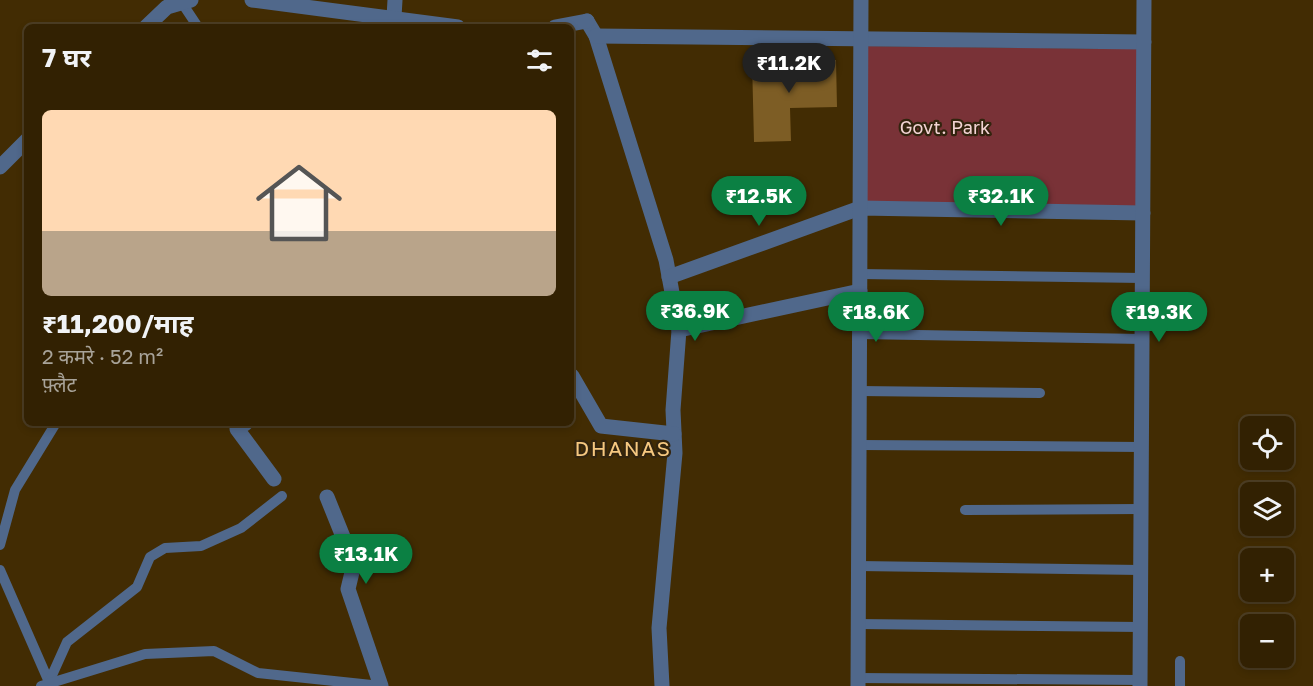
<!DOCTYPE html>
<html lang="hi">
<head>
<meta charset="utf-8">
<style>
  body { margin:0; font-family:"Golos Text","Noto Sans Devanagari",sans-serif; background:#3d2e11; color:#f1f3f6; height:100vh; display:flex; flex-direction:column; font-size:22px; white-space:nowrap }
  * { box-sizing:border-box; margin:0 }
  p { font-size:20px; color:#a8a399 }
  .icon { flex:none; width:33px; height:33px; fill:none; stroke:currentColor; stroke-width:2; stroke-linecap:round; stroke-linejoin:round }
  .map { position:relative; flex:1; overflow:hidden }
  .details { position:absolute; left:24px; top:24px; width:550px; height:402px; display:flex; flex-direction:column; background:#322102; border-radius:9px; box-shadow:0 3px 9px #0003,0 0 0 2px #4d3e24 }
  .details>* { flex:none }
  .fabs { position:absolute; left:1240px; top:416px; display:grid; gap:12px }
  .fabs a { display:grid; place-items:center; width:54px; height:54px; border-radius:9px; background:#322102; box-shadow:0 3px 9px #0003,0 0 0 2px #4d3e24; font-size:30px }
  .price { position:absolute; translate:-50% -51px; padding:0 14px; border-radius:21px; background:#0b8043; color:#fff; font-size:20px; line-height:39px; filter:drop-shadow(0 2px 3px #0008) }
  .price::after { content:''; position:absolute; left:50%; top:36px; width:18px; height:14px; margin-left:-9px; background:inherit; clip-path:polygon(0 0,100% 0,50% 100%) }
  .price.current { background:#222; color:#fff }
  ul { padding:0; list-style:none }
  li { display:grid; align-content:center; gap:12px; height:318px; padding:0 18px }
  li span { display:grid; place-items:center; height:186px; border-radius:9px; color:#555 }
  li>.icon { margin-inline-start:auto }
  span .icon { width:108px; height:108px; fill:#fffc; stroke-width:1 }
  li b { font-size:26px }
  h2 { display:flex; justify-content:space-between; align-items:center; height:72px; padding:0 18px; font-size:26px }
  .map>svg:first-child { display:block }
  .green { fill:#793237 }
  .building { fill:#7d5d25 }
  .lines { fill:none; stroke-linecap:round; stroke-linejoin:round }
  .service { stroke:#50688b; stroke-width:10 }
  .minor { stroke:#50688b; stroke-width:15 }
  .tertiary { stroke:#50688b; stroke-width:15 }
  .labels { text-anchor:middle; stroke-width:4.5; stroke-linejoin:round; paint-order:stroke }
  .park-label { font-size:18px; fill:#f3d4d4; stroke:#32240e }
  .quarter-label { font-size:21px; letter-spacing:1.5px; fill:#f6c880; stroke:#32240e }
</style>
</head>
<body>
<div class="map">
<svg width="1313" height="686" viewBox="0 0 1313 686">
  <rect width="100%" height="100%" fill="#422c03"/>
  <path class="green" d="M861,46L1137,49L1143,213L860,208Z"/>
  <path class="building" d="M836,60L837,107L790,108L791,141L754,142L752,61Z"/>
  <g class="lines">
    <g class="service">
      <path d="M180,0L198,27"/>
      <path d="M860,274L1143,278"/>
      <path d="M860,334L1142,339"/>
      <path d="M859,391L1040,393"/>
      <path d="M859,445L1142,447"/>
      <path d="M965,510L1141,509"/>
      <path d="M0,545L15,490L56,423"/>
      <path d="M859,566L1141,570"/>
      <path d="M0,570L49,682"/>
      <path d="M858,624L1141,627"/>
      <path d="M858,678L1140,680"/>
      <path d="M49,682L67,642L137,587L150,557L165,548L201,546L241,528L282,496"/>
      <path d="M41,686L145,654L214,651L258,673L381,686"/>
      <path d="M1180,686V661"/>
    </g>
    <g class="minor">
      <path d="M394,17L395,0"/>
      <path d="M587,21L596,36L666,260L679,330L673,410L675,453L659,628L662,686"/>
      <path d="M596,36L1144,42"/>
      <path d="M669,277L860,208L1143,213"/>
      <path d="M679,330L860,291"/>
      <path d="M572,376L601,426L674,434"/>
      <path d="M246,423L237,429L274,479"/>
      <path d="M327,497L354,564L348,589L381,686"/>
      <path d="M858,686L861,0"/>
      <path d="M1140,686L1144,0"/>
    </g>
    <g class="tertiary">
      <path d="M252,0L458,27"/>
      <path d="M146,27L167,7L191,0"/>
      <path d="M555,27L587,21"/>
      <path d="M0,167L27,140"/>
    </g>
  </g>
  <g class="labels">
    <g class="park-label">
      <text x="945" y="134">Govt. Park</text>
    </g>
    <g class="quarter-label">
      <text x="623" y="456">DHANAS</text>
    </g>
  </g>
</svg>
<div class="fabs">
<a><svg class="icon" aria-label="locate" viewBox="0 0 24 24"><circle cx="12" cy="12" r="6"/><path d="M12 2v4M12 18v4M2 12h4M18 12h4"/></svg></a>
<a><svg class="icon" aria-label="layers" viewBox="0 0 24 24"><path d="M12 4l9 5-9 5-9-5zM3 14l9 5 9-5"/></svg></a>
<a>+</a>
<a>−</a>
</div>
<b class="price current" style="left:789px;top:94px">₹11.2K</b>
<b class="price" style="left:759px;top:227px">₹12.5K</b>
<b class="price" style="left:1001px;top:227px">₹32.1K</b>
<b class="price" style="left:695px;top:342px">₹36.9K</b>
<b class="price" style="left:876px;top:343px">₹18.6K</b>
<b class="price" style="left:1159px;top:343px">₹19.3K</b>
<b class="price" style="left:366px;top:585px">₹13.1K</b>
<section class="details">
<h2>7 घर<svg class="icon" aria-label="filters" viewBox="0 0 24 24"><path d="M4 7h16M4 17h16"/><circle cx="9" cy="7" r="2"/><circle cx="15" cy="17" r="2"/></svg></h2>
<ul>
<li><span style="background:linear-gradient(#ffd9b3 65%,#b9a48a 0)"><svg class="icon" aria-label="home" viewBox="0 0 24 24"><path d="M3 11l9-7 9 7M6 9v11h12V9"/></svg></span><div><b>₹11,200/माह</b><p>2 कमरे · 52 m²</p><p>फ़्लैट</p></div></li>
</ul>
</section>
</div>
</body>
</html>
